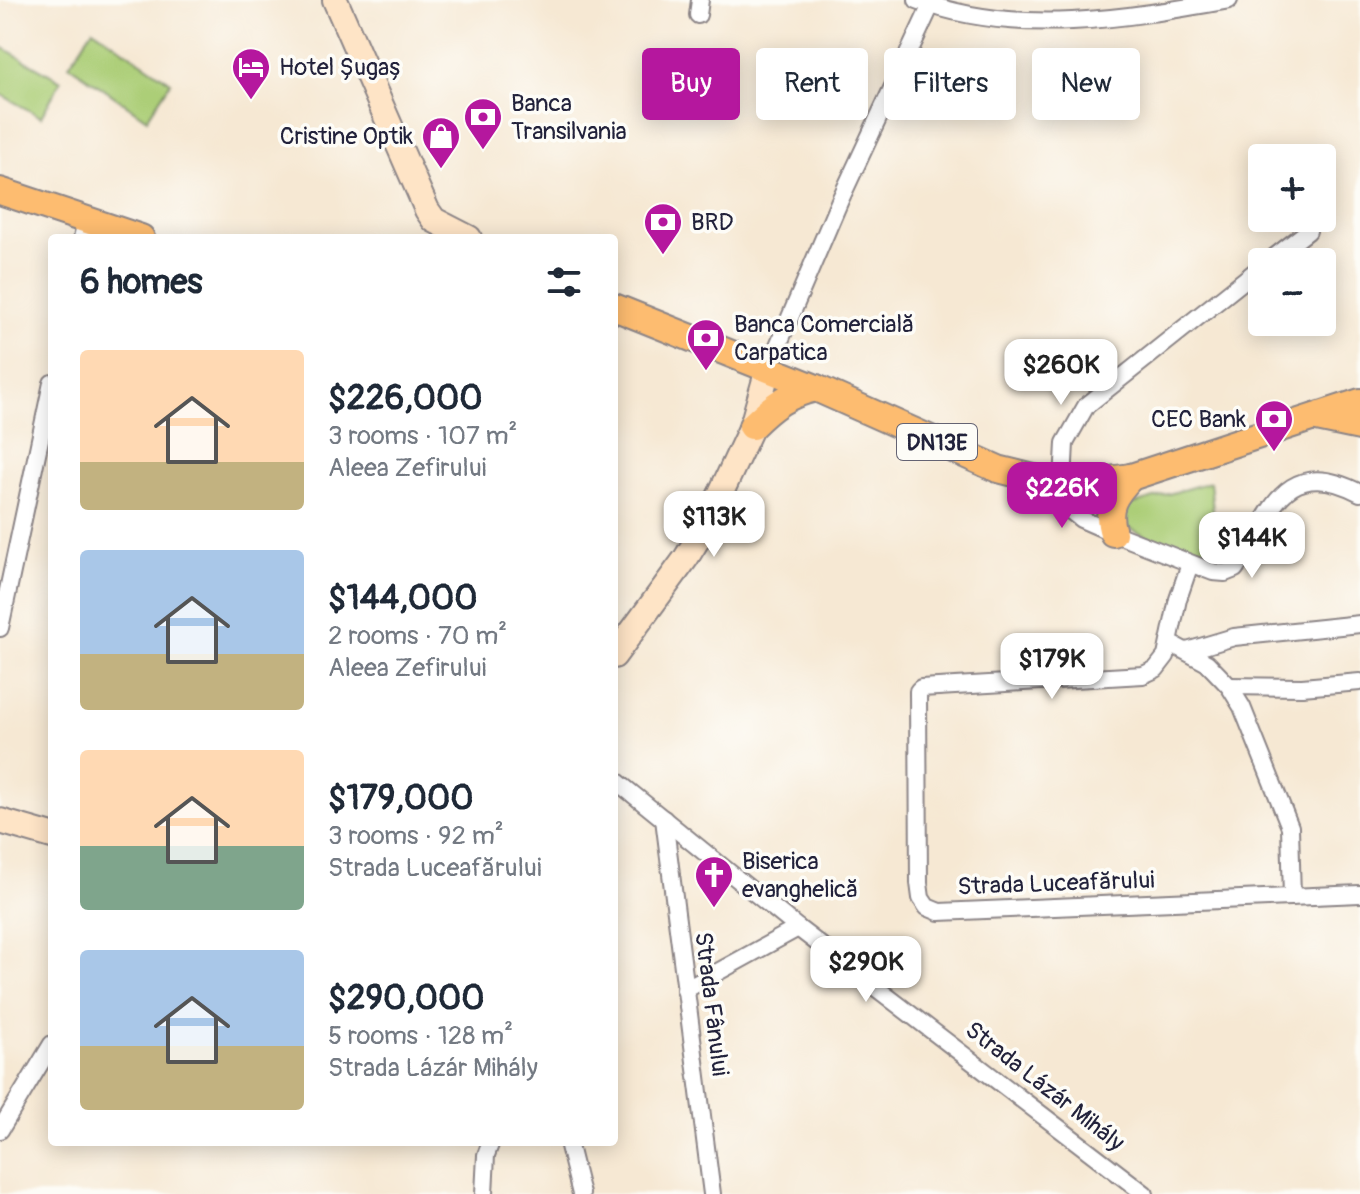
<!DOCTYPE html>
<html lang="en">
<head>
<meta charset="utf-8">
<style>
  body { margin:0; font-family:Pangolin,sans-serif; background:#f6f6f7; color:#1f2937; height:100vh; display:flex; flex-direction:column; font-size:30px; white-space:nowrap }
  * { box-sizing:border-box; margin:0 }
  p { font-size:26px; color:#747a83 }
  .icon { flex:none; width:44px; height:44px; fill:none; stroke:currentColor; stroke-width:2; stroke-linecap:round; stroke-linejoin:round }
  .map { position:relative; flex:1; overflow:hidden }
  .details { position:absolute; left:48px; top:234px; width:570px; height:912px; display:flex; flex-direction:column; background:#fff; border-radius:8px; box-shadow:0 4px 20px #0003 }
  .details>* { flex:none }
  .guide { position:absolute; left:642px; top:48px; width:598px; height:72px; display:flex; gap:16px }
  .fabs { position:absolute; left:1248px; top:144px; display:grid; gap:16px }
  .fabs a { display:grid; place-items:center; width:88px; height:88px; border-radius:8px; background:#fff; box-shadow:0 4px 20px #0003; font-size:40px }
  .price { position:absolute; translate:-50% -68px; padding:0 18px; border-radius:16px; background:#fff; color:#222; font-size:26px; line-height:52px; filter:drop-shadow(0 2px 4px #0008) }
  .price::after { content:''; position:absolute; left:50%; top:48px; width:24px; height:18px; margin-left:-12px; background:inherit; clip-path:polygon(0 0,100% 0,50% 100%) }
  .price.selected { background:#b5179e; color:#fff }
  ul { padding:0; list-style:none }
  li { display:flex; align-items:center; gap:24px; height:200px; padding:0 32px }
  li span { display:grid; place-items:center; flex:none; width:224px; height:160px; border-radius:8px; color:#555 }
  li>.icon { margin-inline-start:auto }
  span .icon { width:96px; height:96px; fill:#fffc; stroke-width:1 }
  li b { font-size:34px }
  h2 { display:flex; justify-content:space-between; align-items:center; height:96px; padding:0 32px; font-size:34px }
  .chip { padding:0 28px; border-radius:8px; background:#fff; box-shadow:0 4px 20px #0003; font-size:28px; line-height:72px }
  .chip.selected { background:#b5179e; color:#fff }
  .map>svg:first-child { display:block }
  .green { fill:#acce77; stroke:#677859; stroke-width:2 }
  .lines { fill:none; stroke-linecap:round; stroke-linejoin:round }
  .street-casing { stroke:#8c8587; stroke-width:20 }
  .secondary-casing { stroke:#8c8587; stroke-width:28 }
  .primary-casing { stroke:#8c8587; stroke-width:30 }
  .street { stroke:#fff; stroke-width:16 }
  .secondary { stroke:#fee4c6; stroke-width:24 }
  .primary { stroke:#fdbc70; stroke-width:26 }
  .labels { text-anchor:middle; stroke-width:7; stroke-linejoin:round; paint-order:stroke }
  .shield { fill:#fdfcf7; stroke:#646373; stroke-width:2 }
  .shield-label { font-size:22px; font-weight:bold; fill:#22223b }
  .poi-label { font-size:24px; fill:#22223b; stroke:#fdfcf7; text-anchor:start }
  .street-label { font-size:24px; fill:#22223b; stroke:#fdfcf7 }
</style>
</head>
<body>
<div class="map">
<svg width="1360" height="1194" viewBox="0 0 1360 1194">
  <rect width="100%" height="100%" fill="#fdfcf7"/>
  <filter id="ink" filterUnits="userSpaceOnUse"><feTurbulence type="fractalNoise" baseFrequency=".0125" numOctaves="2"/><feDisplacementMap in="SourceGraphic" scale="16" xChannelSelector="R" yChannelSelector="G"/><feConvolveMatrix kernelMatrix="1 2 1 2 8 2 1 2 1" color-interpolation-filters="sRGB"/></filter>
  <filter id="wash" filterUnits="userSpaceOnUse"><feTurbulence type="fractalNoise" baseFrequency=".006" numOctaves="4" result="noise"/><feDisplacementMap in="SourceGraphic" scale="32" xChannelSelector="R" yChannelSelector="G"/><feGaussianBlur stdDeviation="1.8" result="paint"/><feColorMatrix in="noise" values="0 0 0 0 0 0 0 0 0 0 0 0 0 0 0 0 0 1.4 0 .05"/><feComposite in="paint" operator="in"/></filter>
  <g filter="url(#wash)">
    <rect width="100%" height="100%" fill="#f6e8d3"/>
    <g class="green">
      <path d="M93,29L171,82L147,119L69,65Z"/>
      <path d="M0,46L61,81L41,117L0,94Z"/>
      <path d="M1210,482L1213,510L1218,523L1230,521L1242,531L1212,567L1118,523L1123,507Z"/>
    </g>
  </g>
  <g filter="url(#ink)">
    <g class="lines">
      <g class="street-casing">
        <g id="street">
          <path d="M917,0C1016,38 1128,18 1229,0"/>
          <path d="M698,15L700,0"/>
          <path d="M82,238L86,221"/>
          <path d="M1268,262L1308,231"/>
          <path d="M1262,266L1086,406L1065,443L1063,482L1072,512L1081,519L1113,533L1213,572L1225,573L1235,569C1269,520 1281,451 1360,493"/>
          <path d="M768,369L840,200L931,5"/>
          <path d="M1190,564L1178,599L1166,656L1156,669L1143,675L921,688L918,691L919,883L921,898L927,907L939,912L1360,894"/>
          <path d="M0,628L52,383"/>
          <path d="M1170,643L1207,663L1229,686L1242,707L1290,827L1292,897"/>
          <path d="M1187,651L1234,637L1360,624"/>
          <path d="M1229,686L1302,687L1360,682"/>
          <path d="M614,779L798,928L1145,1194"/>
          <path d="M664,819L712,1194"/>
          <path d="M685,990L798,928"/>
          <path d="M0,1130L52,1044"/>
          <path d="M568,1142L581,1194"/>
          <path d="M484,1194L486,1155L491,1142"/>
        </g>
      </g>
      <g class="secondary-casing">
        <g id="secondary">
          <path d="M335,0L427,210L434,220L469,238"/>
          <path d="M614,656L686,558L705,527L752,426L768,369"/>
          <path d="M0,821L52,836"/>
        </g>
      </g>
      <g class="primary-casing">
        <g id="primary">
          <path d="M0,191L141,238"/>
          <path d="M614,307L816,388L998,469L1042,480L1086,483L1131,477L1360,402"/>
          <path d="M1317,418L1360,427"/>
          <path d="M752,426C772,406 788,394 816,388"/>
          <path d="M1113,533C1105,508 1114,495 1131,477"/>
        </g>
      </g>
      <use href="#street" class="street"/>
      <use href="#secondary" class="secondary"/>
      <use href="#primary" class="primary"/>
    </g>
  </g>
  <defs>
    <g id="hotel-pin" transform="scale(2)"><path d="M0 17L-7.5 6A9.5 9.5 0 1 1 7.5 6Z" fill="#b5179e" stroke="#fdfcf7"/><path d="M-6-4.5h1.5V1H6V5H4.5V3h-9V5H-6ZM-4 0a1.8 1.8 0 1 1 3.6 0ZM.5 0V-2.5h3Q6-2.5 6 0Z" fill="#fff"/></g>
    <g id="bank-pin" transform="scale(2)"><path d="M0 17L-7.5 6A9.5 9.5 0 1 1 7.5 6Z" fill="#b5179e" stroke="#fdfcf7"/><path d="M-6-4H6V4H-6ZM0-2.3a2.3 2.3 0 1 0 0 4.6a2.3 2.3 0 1 0 0-4.6Z" fill="#fff"/></g>
    <g id="shop-pin" transform="scale(2)"><path d="M0 17L-7.5 6A9.5 9.5 0 1 1 7.5 6Z" fill="#b5179e" stroke="#fdfcf7"/><path d="M-5-2.5h2.3a2.7 3.5 0 0 1 5.4 0H5L5.5 6h-11ZM-1.5-2.5h3a1.5 2.3 0 0 0-3 0Z" fill="#fff"/></g>
    <g id="church-pin" transform="scale(2)"><path d="M0 17L-7.5 6A9.5 9.5 0 1 1 7.5 6Z" fill="#b5179e" stroke="#fdfcf7"/><path d="M-1.2-6h2.4v3.5h3.3v2.4h-3.3V6h-2.4V-.1h-3.3v-2.4h3.3Z" fill="#fff"/></g>
  </defs>
  <g fill-rule="evenodd">
    <use href="#hotel-pin" x="251" y="67"/>
    <use href="#bank-pin" x="483" y="117"/>
    <use href="#shop-pin" x="441" y="136"/>
    <use href="#bank-pin" x="663" y="222"/>
    <use href="#bank-pin" x="706" y="338"/>
    <use href="#bank-pin" x="1274" y="419"/>
    <use href="#church-pin" x="714" y="875"/>
  </g>
  <g class="labels">
    <rect class="shield" x="897" y="424" width="80" height="36" rx="6"/>
    <g class="shield-label">
      <text x="937" y="450">DN13E</text>
    </g>
    <g class="poi-label">
      <text x="279" y="75">Hotel Șugaș</text>
      <text x="511" y="111">Banca<tspan x="511" dy="28">Transilvania</tspan></text>
      <text x="413" y="144" text-anchor="end">Cristine Optik</text>
      <text x="691" y="230">BRD</text>
      <text x="734" y="332">Banca Comercială<tspan x="734" dy="28">Carpatica</tspan></text>
      <text x="1246" y="427" text-anchor="end">CEC Bank</text>
      <text x="742" y="869">Biserica<tspan x="742" dy="28">evanghelică</tspan></text>
    </g>
    <g class="street-label">
      <text transform="translate(1056 883) rotate(-2)" y="8">Strada Luceafărului</text>
      <text transform="translate(712 1004) rotate(83)" y="8">Strada Fânului</text>
      <text transform="translate(1045 1086) rotate(38)" y="8">Strada Lázár Mihály</text>
    </g>
  </g>
</svg>
<div class="fabs">
<a>+</a>
<a>−</a>
</div>
<b class="price" style="left:1061px;top:407px">$260K</b>
<b class="price selected" style="left:1062px;top:530px">$226K</b>
<b class="price" style="left:714px;top:559px">$113K</b>
<b class="price" style="left:1252px;top:580px">$144K</b>
<b class="price" style="left:1052px;top:701px">$179K</b>
<b class="price" style="left:866px;top:1004px">$290K</b>
<div class="guide">
<a class="chip selected">Buy</a>
<a class="chip">Rent</a>
<a class="chip">Filters</a>
<a class="chip">New</a>
</div>
<section class="details">
<h2>6 homes<svg class="icon" aria-label="filters" viewBox="0 0 24 24"><path d="M4 7h16M4 17h16"/><circle cx="9" cy="7" r="2"/><circle cx="15" cy="17" r="2"/></svg></h2>
<ul>
<li><span style="background:linear-gradient(#ffd9b3 70%,#c2b280 0)"><svg class="icon" aria-label="home" viewBox="0 0 24 24"><path d="M3 11l9-7 9 7M6 9v11h12V9"/></svg></span><div><b>$226,000</b><p>3 rooms · 107 m²</p><p>Aleea Zefirului</p></div></li>
<li><span style="background:linear-gradient(#a9c7e8 65%,#c2b280 0)"><svg class="icon" aria-label="home" viewBox="0 0 24 24"><path d="M3 11l9-7 9 7M6 9v11h12V9"/></svg></span><div><b>$144,000</b><p>2 rooms · 70 m²</p><p>Aleea Zefirului</p></div></li>
<li><span style="background:linear-gradient(#ffd9b3 60%,#7fa58c 0)"><svg class="icon" aria-label="home" viewBox="0 0 24 24"><path d="M3 11l9-7 9 7M6 9v11h12V9"/></svg></span><div><b>$179,000</b><p>3 rooms · 92 m²</p><p>Strada Luceafărului</p></div></li>
<li><span style="background:linear-gradient(#a9c7e8 60%,#c2b280 0)"><svg class="icon" aria-label="home" viewBox="0 0 24 24"><path d="M3 11l9-7 9 7M6 9v11h12V9"/></svg></span><div><b>$290,000</b><p>5 rooms · 128 m²</p><p>Strada Lázár Mihály</p></div></li>
</ul>
</section>
</div>
</body>
</html>
